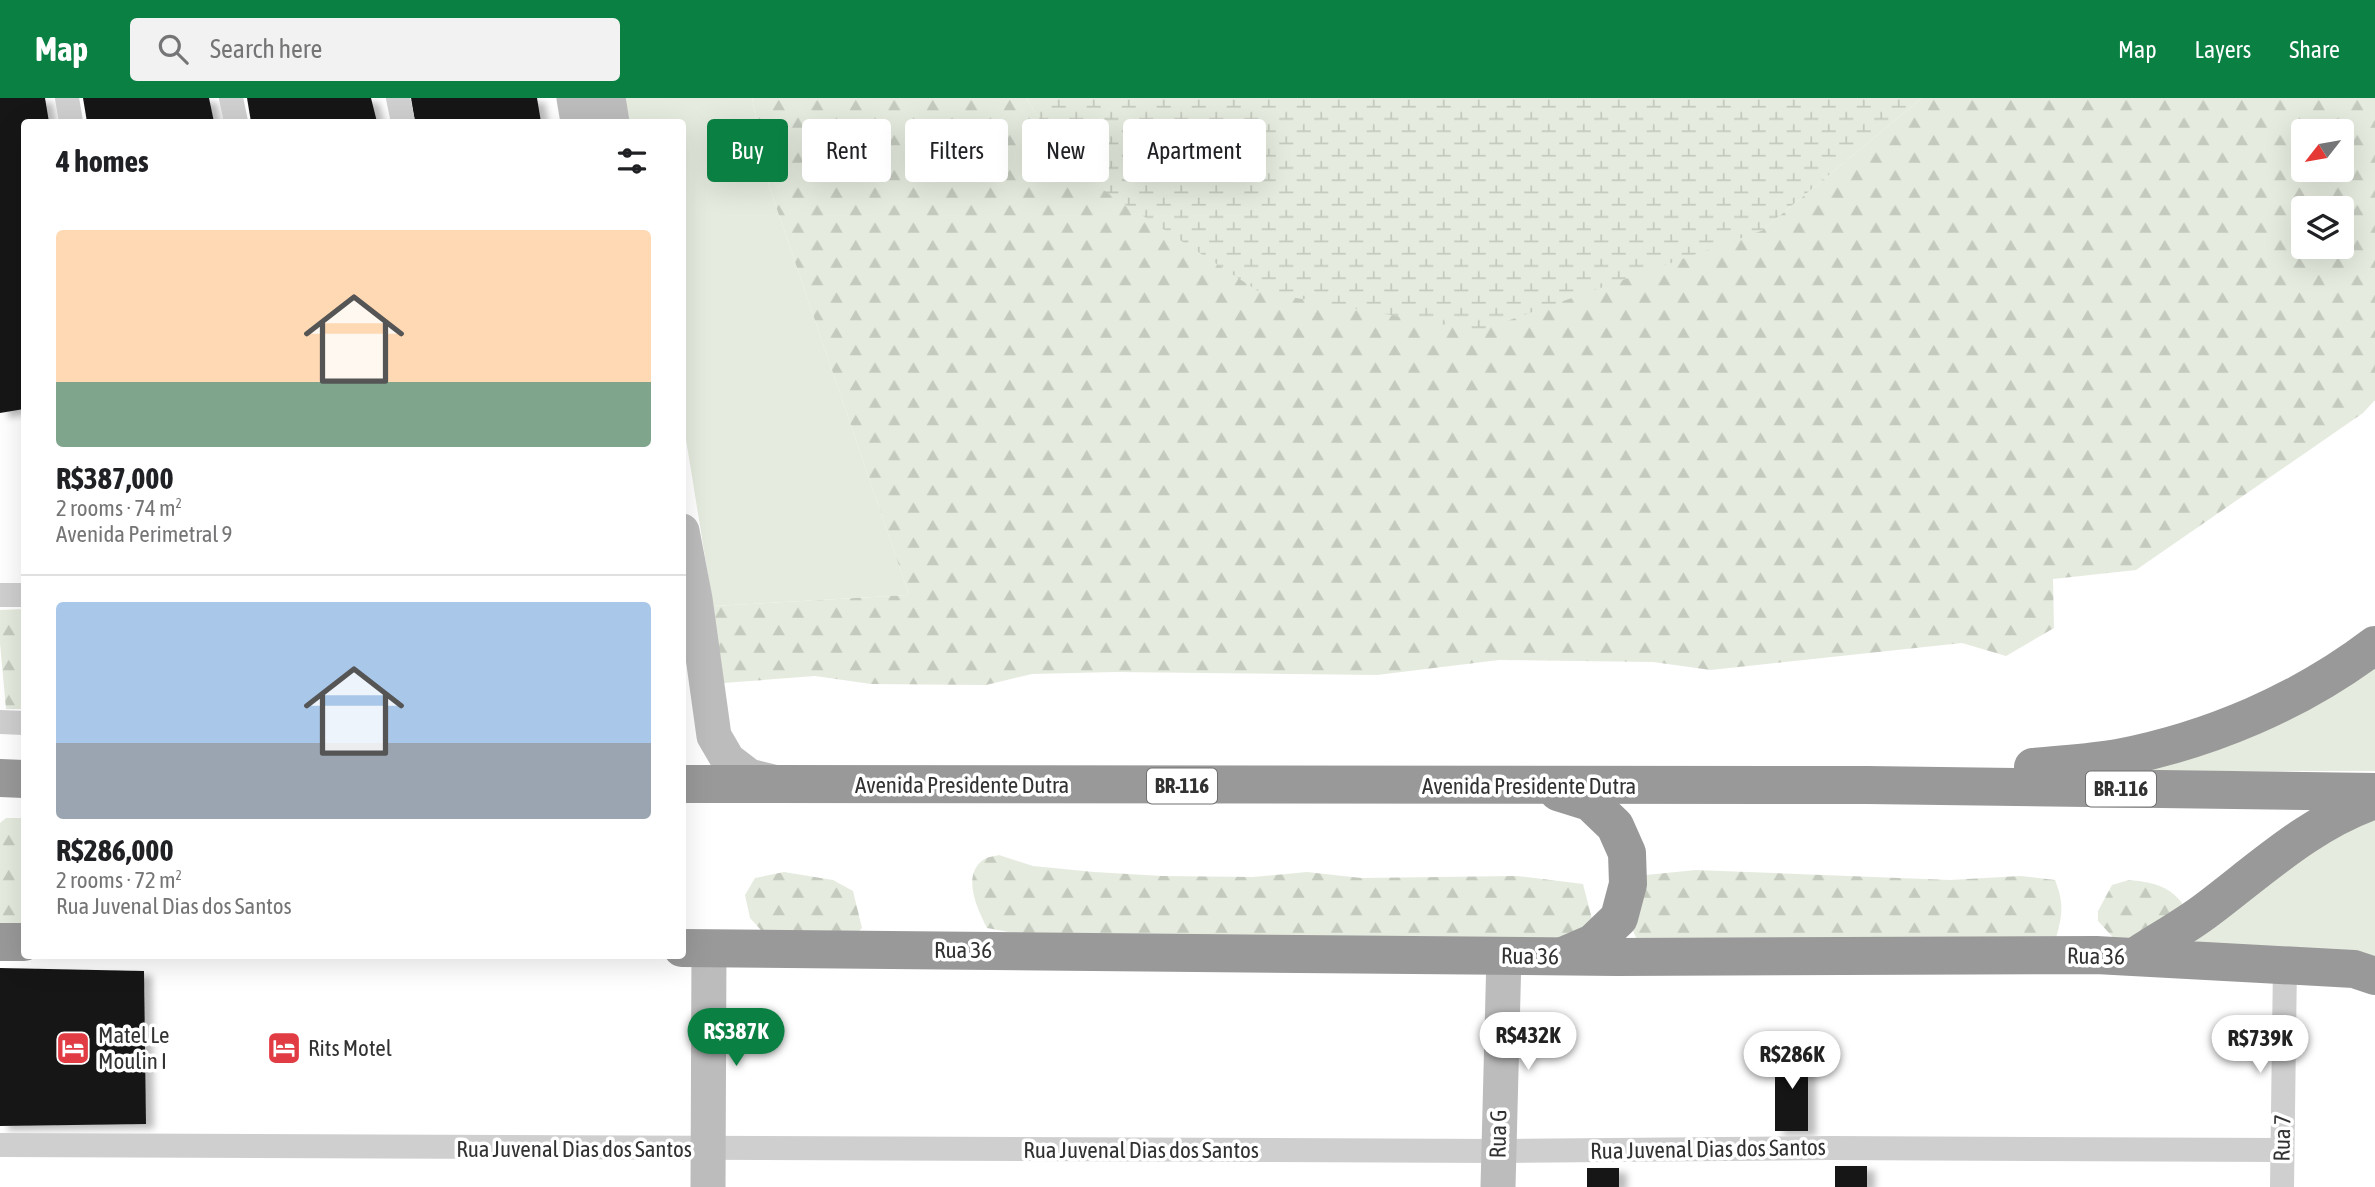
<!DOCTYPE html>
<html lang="en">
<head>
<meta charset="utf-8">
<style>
  body { margin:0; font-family:"Asap Condensed",sans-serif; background:#f2f2f2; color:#202124; height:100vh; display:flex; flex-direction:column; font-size:26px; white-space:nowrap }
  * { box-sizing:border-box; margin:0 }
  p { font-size:23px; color:#757577 }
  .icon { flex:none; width:38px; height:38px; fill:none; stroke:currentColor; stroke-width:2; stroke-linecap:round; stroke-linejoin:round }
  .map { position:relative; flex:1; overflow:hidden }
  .panel { position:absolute; left:21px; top:21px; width:665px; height:840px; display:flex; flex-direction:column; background:#fff; border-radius:7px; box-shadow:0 7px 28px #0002 }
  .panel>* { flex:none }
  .banner { position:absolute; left:707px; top:21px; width:665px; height:63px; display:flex; gap:14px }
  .needle { width:46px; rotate:239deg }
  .controls { position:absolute; left:2291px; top:21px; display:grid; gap:14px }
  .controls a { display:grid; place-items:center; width:63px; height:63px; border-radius:7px; background:#fff; box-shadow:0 7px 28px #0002; font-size:35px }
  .price { position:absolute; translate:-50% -60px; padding:0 16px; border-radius:24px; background:#fff; color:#222; font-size:23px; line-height:46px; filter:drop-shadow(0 2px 4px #0008) }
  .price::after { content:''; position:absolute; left:50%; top:42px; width:21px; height:16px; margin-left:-10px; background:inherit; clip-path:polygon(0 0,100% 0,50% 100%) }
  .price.active { background:#0b8043; color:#fff }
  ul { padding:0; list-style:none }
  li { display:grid; align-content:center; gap:14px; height:371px; padding:0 35px }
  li+li { border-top:2px solid #e0e0e0 }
  li span { display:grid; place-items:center; height:217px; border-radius:7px; color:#555 }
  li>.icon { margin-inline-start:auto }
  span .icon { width:126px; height:126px; fill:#fffc; stroke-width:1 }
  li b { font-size:30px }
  h2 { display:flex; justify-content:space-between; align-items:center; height:84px; padding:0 35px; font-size:30px }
  .chip { padding:0 24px; border-radius:7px; background:#fff; box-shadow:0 7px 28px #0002; font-size:24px; line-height:63px }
  .chip.active { background:#0b8043; color:#fff }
  header { display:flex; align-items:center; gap:42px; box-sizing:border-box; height:98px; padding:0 35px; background:#0b8043; color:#fff }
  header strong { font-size:33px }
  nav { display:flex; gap:38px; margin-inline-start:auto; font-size:24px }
  .search { width:490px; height:63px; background:#f2f2f2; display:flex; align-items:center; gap:18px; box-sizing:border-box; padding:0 24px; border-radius:7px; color:#757577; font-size:26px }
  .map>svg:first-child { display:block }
  .green { fill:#e5ebde }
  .forest { fill:url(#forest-firs); fill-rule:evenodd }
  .wetland { fill:url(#wetland-marsh) }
  .building { fill:#191919; filter:url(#shadow) }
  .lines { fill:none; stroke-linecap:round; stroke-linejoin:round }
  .street { stroke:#cfcfcf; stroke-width:24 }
  .secondary { stroke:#bcbcbc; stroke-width:35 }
  .highway { stroke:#999; stroke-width:38 }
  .labels { text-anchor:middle; stroke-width:7; stroke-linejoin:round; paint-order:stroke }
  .shield { fill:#fff; stroke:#707070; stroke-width:2 }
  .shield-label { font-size:21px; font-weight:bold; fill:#323232 }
  .street-label { font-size:23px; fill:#323232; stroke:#fff }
  .poi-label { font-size:23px; fill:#323232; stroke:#fff; text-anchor:start }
</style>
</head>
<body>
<header>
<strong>Map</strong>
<div class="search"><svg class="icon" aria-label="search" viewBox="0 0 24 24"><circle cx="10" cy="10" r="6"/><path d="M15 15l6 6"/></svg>Search here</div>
<nav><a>Map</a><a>Layers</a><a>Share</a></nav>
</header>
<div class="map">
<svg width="2375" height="1089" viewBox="0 0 2375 1089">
  <defs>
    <pattern id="forest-firs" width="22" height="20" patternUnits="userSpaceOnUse" patternTransform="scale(1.75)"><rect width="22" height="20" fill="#e5ebde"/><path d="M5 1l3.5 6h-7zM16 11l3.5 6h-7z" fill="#c5cabf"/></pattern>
    <pattern id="wetland-marsh" width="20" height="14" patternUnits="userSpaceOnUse" patternTransform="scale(1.75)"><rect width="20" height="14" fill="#e5ebde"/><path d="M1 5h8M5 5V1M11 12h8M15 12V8" fill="none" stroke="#c5cabf"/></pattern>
    <filter id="shadow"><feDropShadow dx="8" dy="4.5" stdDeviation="3.5" flood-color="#0004"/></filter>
  </defs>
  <rect width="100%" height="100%" fill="#fff"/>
  <g class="green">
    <path d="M625,0H752L769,88L909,497L713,508L683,323L682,24H630Z"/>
    <path d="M2375,563V673H2123Z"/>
    <path d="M2375,714V865L2226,853L2178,837Z"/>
  </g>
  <g class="forest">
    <path d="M752,0H1026L1071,71L1761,133L1922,0H2375V302L2363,315L2136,472L2053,481L2054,530L2006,558L1962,545L1711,572L1653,564L1499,562L1377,577L1116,574L1032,576L986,587L871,586L815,578L723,585L713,508L909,497L769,88ZM2303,33H2342V72H2303ZM2303,110H2342V149H2303Z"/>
    <path d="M24,511V611H6L0,545V512Z"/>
    <path d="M6,720H24V836H0V725Z"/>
    <path d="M999,757L1033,768L1094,774L1162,778L1253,779L1307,774L1361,780L1517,778L1583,786L1592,821L1578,842L1095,850L987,830C978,812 961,778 983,762C987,759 995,758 999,757Z"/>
    <path d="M1696,772L1950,782L2020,778L2055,782C2065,807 2062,818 2055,844L1639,846L1630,826L1646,777Z"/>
    <path d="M784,774L833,782L853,793L862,830L847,846L777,850L750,820L745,797L755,780Z"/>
    <path d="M2129,782C2150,784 2168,787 2182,805L2178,815L2121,848L2098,823V813L2112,787Z"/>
  </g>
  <path class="wetland" d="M1026,0H1922L1761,133L1479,233L1258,193L1071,71Z"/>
  <g class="building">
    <path d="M0,0H45L49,24H24V311L0,315Z"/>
    <path d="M83,0H209L214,24H87Z"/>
    <path d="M247,0H371L377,24H251Z"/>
    <path d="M411,0H537L541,24H415Z"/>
    <path d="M0,870L144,873L146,1026L0,1028Z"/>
    <rect x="1775" y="954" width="33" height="79"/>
    <rect x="1835" y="1068" width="32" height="21"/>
    <rect x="1587" y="1070" width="32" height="19"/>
  </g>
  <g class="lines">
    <g class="street">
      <path d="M67,0L71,24"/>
      <path d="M231,0L236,24"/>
      <path d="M398,0L403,24"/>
      <path d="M0,497H24"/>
      <path d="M0,624L24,625"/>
      <path d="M0,1047L1498,1053L1829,1050L2282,1052"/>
      <path d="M2282,1089L2285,866"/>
    </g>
    <g class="secondary">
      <path d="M574,0L578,24"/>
      <path d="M608,0L612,24"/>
      <path d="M682,433L695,501L714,638L728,662L749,678L777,685"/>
      <path d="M708,1089L709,850"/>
      <path d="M1498,1089L1504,857"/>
    </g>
    <g class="highway">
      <path d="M2033,669C2061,666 2090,665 2118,660C2210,642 2300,604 2375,547"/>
      <path d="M0,680L24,681"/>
      <path d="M682,686L1867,687L2375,694"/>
      <path d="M1558,694L1590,704L1615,728L1627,755L1628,786L1619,820L1593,845L1563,858"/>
      <path d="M0,844H24"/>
      <path d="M682,850L1617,859L2096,857L2354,871L2375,878"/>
      <path d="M2136,858C2160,842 2186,828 2208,811C2262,770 2311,724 2375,702"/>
    </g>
  </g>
  <defs>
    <g id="hotel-square" transform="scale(1.75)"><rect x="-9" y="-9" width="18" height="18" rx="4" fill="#e13c43" stroke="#fff"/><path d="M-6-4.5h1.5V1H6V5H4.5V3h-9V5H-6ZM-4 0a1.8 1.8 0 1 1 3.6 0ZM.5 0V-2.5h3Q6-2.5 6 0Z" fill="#fff"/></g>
  </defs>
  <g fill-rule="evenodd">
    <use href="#hotel-square" x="73" y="950"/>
    <use href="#hotel-square" x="284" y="950"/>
  </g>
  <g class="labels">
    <g class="shield">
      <rect x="1147" y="670.5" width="70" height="35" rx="5"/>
      <rect x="2086" y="673.5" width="70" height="35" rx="5"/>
    </g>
    <g class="shield-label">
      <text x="1182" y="695">BR-116</text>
      <text x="2121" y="698">BR-116</text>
    </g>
    <g class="street-label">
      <text x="962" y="695">Avenida Presidente Dutra</text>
      <text x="1529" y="696">Avenida Presidente Dutra</text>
      <text x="963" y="860">Rua 36</text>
      <text transform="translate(1530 858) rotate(1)" y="8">Rua 36</text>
      <text transform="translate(2096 858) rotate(1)" y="8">Rua 36</text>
      <text transform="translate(1498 1036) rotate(-89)" y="8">Rua G</text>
      <text transform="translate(2282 1040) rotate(-89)" y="8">Rua 7</text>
      <text x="574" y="1059">Rua Juvenal Dias dos Santos</text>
      <text transform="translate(1708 1051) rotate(-1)" y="8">Rua Juvenal Dias dos Santos</text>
      <text x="1141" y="1060">Rua Juvenal Dias dos Santos</text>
    </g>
    <g class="poi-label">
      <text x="98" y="945">Matel Le<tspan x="98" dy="26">Moulin I</tspan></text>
      <text x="308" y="958">Rits Motel</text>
    </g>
  </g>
</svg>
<div class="controls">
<a><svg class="needle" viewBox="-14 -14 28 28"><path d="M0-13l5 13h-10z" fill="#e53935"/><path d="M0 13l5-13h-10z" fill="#757577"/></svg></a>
<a><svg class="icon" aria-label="layers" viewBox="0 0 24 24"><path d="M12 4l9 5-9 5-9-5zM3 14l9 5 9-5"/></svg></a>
</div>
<b class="price active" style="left:736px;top:970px">R$387K</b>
<b class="price" style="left:1528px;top:974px">R$432K</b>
<b class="price" style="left:2260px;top:977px">R$739K</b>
<b class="price" style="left:1792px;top:993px">R$286K</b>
<div class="banner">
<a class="chip active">Buy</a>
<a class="chip">Rent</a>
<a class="chip">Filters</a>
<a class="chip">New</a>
<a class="chip">Apartment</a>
</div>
<section class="panel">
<h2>4 homes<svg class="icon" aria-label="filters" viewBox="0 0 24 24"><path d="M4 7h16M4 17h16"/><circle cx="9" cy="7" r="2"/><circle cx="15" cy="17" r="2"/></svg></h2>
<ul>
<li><span style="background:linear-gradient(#ffd9b3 70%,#7fa58c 0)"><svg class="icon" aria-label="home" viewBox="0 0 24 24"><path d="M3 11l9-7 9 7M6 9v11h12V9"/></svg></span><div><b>R$387,000</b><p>2 rooms · 74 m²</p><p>Avenida Perimetral 9</p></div></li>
<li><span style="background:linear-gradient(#a9c7e8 65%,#9aa5b1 0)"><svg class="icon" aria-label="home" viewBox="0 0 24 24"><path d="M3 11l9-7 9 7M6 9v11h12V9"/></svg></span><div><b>R$286,000</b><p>2 rooms · 72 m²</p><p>Rua Juvenal Dias dos Santos</p></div></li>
</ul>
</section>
</div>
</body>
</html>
